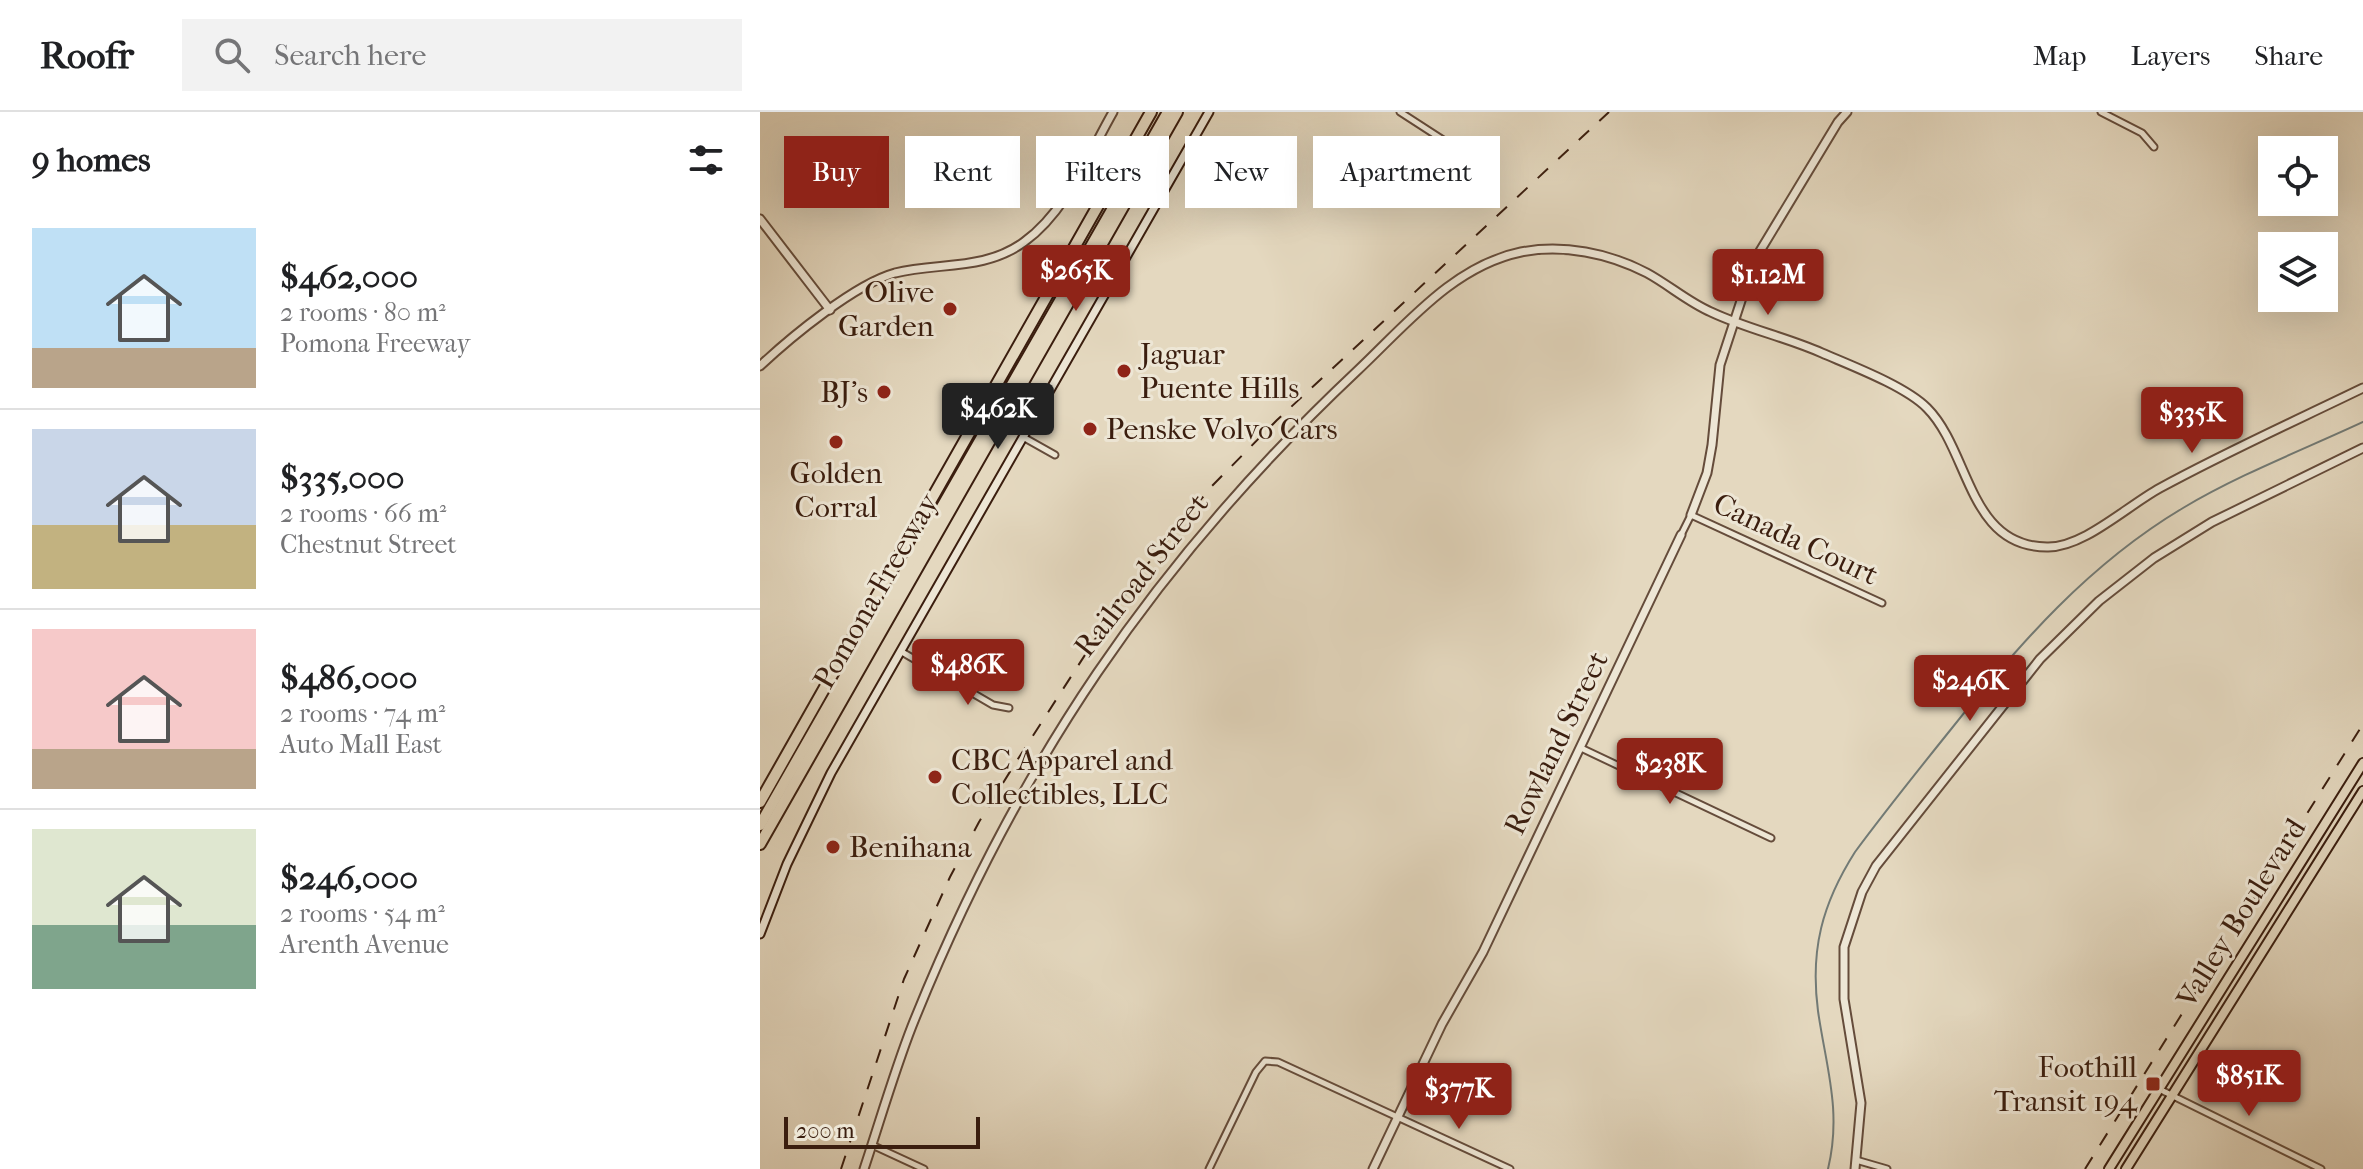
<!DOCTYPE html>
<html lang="en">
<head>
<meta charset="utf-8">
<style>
  body { margin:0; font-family:"IM FELL French Canon",serif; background:#f2f2f2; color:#202124; height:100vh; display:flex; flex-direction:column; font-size:30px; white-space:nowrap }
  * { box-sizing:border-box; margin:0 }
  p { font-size:26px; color:#757577 }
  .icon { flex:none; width:44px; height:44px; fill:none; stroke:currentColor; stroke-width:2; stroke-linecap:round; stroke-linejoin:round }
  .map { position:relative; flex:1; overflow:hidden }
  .sheet { display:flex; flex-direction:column; background:#fff; width:760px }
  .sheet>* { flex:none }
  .guide { position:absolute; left:24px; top:24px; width:760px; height:72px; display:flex; gap:16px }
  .tools { position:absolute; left:1498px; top:24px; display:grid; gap:16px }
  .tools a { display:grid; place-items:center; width:80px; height:80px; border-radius:0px; background:#fff; box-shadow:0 8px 32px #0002; font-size:40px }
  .scale { position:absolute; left:24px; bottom:20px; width:196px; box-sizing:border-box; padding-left:8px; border:4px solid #3b1e0f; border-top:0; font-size:22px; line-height:28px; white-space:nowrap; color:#3b1e0f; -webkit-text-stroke:6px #ede6d5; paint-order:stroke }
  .price { position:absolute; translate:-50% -68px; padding:0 18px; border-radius:8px; background:#8f2418; color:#fff; font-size:26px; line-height:52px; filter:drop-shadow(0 2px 4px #0008) }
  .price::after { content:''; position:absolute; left:50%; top:48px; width:24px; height:18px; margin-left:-12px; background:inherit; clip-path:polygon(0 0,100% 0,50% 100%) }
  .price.active { background:#222; color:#fff }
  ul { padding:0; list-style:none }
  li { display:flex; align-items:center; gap:24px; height:200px; padding:0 32px }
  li+li { border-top:2px solid #e0e0e0 }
  li span { display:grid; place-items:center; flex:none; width:224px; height:160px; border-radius:0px; color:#555 }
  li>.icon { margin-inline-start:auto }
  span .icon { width:96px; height:96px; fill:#fffc; stroke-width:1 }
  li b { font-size:34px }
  h2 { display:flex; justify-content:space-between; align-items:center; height:96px; padding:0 32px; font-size:34px }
  .pill { padding:0 28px; border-radius:0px; background:#fff; box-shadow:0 8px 32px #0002; font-size:28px; line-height:72px }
  .pill.active { background:#8f2418; color:#fff }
  header { display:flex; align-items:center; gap:48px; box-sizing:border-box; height:112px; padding:0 40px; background:#fff; border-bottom:2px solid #e0e0e0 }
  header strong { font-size:38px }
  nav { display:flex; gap:44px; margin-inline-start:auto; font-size:28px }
  .search { width:560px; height:72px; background:#f2f2f2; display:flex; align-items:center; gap:20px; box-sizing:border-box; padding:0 28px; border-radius:0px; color:#757577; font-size:30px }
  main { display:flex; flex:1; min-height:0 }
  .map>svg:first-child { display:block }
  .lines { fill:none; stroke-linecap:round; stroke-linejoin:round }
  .stream { stroke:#727a75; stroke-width:2 }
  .minor-casing { stroke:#654c3b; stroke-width:9 }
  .tertiary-casing { stroke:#654c3b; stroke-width:11 }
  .secondary-casing { stroke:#3b1e0f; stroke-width:11 }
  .primary-casing { stroke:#3b1e0f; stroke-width:12 }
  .motorway-casing { stroke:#3b1e0f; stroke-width:14 }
  .minor { stroke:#ede6d5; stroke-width:5 }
  .tertiary { stroke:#ede6d5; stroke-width:7 }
  .secondary { stroke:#ede6d5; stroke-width:7 }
  .primary { stroke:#e4d8bf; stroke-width:8 }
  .motorway { stroke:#e4d8bf; stroke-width:10 }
  .rail { stroke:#3b1e0f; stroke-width:2; stroke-dasharray:14 14; stroke-linecap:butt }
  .poi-dot { fill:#8f2418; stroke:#ede6d5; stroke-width:3 }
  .labels { text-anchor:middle; stroke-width:6; stroke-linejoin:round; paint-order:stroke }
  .poi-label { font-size:30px; fill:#3b1e0f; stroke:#ede6d5; text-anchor:start }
  .street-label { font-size:30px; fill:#3b1e0f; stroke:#ede6d5 }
</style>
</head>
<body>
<header>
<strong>Roofr</strong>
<div class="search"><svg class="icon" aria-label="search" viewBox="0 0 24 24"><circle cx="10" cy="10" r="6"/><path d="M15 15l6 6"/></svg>Search here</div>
<nav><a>Map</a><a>Layers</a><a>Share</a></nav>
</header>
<main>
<section class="sheet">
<h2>9 homes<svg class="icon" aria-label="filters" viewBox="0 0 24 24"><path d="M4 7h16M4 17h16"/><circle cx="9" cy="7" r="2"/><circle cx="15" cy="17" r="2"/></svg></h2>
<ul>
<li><span style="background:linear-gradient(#bfe0f5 75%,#b9a48a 0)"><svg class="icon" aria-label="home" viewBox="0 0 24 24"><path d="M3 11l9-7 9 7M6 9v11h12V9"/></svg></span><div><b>$462,000</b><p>2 rooms · 80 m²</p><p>Pomona Freeway</p></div></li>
<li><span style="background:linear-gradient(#c9d6e8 60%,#c2b280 0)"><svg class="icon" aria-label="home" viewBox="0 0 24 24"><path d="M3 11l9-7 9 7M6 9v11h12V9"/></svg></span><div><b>$335,000</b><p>2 rooms · 66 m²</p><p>Chestnut Street</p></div></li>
<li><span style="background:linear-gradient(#f6c9c9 75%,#b9a48a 0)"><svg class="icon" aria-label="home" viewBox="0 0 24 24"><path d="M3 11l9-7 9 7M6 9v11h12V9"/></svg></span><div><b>$486,000</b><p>2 rooms · 74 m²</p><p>Auto Mall East</p></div></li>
<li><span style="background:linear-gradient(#dfe7d0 60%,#7fa58c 0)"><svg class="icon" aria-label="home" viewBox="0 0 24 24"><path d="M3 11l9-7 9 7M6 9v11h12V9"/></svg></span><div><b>$246,000</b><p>2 rooms · 54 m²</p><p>Arenth Avenue</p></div></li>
</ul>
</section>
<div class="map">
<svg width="1603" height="1057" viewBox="0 0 1603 1057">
  <rect width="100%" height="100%" fill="#e4d8bf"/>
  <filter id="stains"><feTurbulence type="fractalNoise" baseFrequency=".0025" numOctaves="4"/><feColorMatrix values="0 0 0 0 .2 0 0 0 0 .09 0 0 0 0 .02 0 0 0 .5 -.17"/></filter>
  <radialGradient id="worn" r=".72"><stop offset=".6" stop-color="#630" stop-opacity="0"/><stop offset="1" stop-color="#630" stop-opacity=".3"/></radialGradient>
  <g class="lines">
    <path class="stream" d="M1068,1057C1082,999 1066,955 1058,899C1050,838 1062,792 1095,740C1126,698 1159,657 1192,616C1259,532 1329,452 1423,396C1480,362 1543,338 1603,310"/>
    <g class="minor-casing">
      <g id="minor">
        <path d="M640,0L708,44"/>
        <path d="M1341,0L1382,21L1394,35"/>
        <path d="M263,325L295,343"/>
        <path d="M921,423L931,403L1122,491"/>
        <path d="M142,540L233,593L249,596"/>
        <path d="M821,636L1011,726"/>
        <path d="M1399,977L1561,1057"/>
        <path d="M112,1033L164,1057"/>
        <path d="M1096,1048L1127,1057"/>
        <path d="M449,1057L496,960L505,949L518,950L750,1057"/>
      </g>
    </g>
    <g class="tertiary-casing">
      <g id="tertiary">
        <path d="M0,107L70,198"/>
        <path d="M0,254C31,225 95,172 135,161C179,150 224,159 264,130C306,100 328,44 353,0"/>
        <path d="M931,403L947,361L952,333L960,253L994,149L1078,10L1087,0"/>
        <path d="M104,1057C120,1009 134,960 152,914C256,654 394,450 597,259C646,213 693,154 761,140C803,132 849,141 887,161C909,173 928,190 951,200C987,217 1026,225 1062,241C1092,254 1145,274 1167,296C1210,339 1208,435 1287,435C1323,436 1367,394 1400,376C1466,340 1535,309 1603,276"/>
        <path d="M613,1057L682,912L723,840L921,423"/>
        <path d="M1095,1057L1101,991L1084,887V835L1102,780L1116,754L1280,547L1339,489L1394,446L1452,410L1603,336"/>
      </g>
    </g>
    <g class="secondary-casing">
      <path id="secondary" d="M0,822L27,752L71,661L449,0"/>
    </g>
    <g class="primary-casing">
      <g id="primary">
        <path d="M1349,1057L1603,651"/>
        <path d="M1366,1057L1603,679"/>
      </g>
    </g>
    <g class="motorway-casing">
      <g id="motorway">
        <path d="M0,690L391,0"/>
        <path d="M0,713L408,0"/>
        <path d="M0,732L417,0"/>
      </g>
    </g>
    <use href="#minor" class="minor"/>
    <use href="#tertiary" class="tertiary"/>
    <use href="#secondary" class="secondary"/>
    <use href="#primary" class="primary"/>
    <use href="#motorway" class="motorway"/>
    <g class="rail">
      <path d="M81,1057L144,867L190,765L219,710L256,650L343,515L381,460L452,374L517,308L849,0"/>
      <path d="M1325,1057L1603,612"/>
    </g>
  </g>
  <g class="poi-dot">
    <circle cx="190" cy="197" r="8"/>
    <circle cx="364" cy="259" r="8"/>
    <circle cx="124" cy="280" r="8"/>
    <circle cx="330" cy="317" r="8"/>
    <circle cx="76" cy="330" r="8"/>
    <circle cx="175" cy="665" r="8"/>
    <circle cx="73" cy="735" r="8"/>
    <rect x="1385" y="964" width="16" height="16" rx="4"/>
  </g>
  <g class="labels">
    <g class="poi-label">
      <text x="174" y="190" text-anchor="end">Olive<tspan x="174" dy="34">Garden</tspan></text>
      <text x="380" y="252">Jaguar<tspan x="380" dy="34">Puente Hills</tspan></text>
      <text x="108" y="290" text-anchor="end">BJ's</text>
      <text x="346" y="327">Penske Volvo Cars</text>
      <text x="76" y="371" text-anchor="middle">Golden<tspan x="76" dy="34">Corral</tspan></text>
      <text x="191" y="658">CBC Apparel and<tspan x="191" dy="34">Collectibles, LLC</tspan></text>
      <text x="89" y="745">Benihana</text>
      <text x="1377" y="965" text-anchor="end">Foothill<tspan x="1377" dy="34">Transit 194</tspan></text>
    </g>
    <g class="street-label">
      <text transform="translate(1036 427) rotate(25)" y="10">Canada Court</text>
      <text transform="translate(381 463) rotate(-52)" y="10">Railroad Street</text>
      <text transform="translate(116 479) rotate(-60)" y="10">Pomona Freeway</text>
      <text transform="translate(796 631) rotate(-64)" y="10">Rowland Street</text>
      <text transform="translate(1481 801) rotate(-58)" y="10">Valley Boulevard</text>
    </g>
  </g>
  <rect width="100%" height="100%" filter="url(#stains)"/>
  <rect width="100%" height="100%" fill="url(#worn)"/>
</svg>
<div class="tools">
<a><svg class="icon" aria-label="locate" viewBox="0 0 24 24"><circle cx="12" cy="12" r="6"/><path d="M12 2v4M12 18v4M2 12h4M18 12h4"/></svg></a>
<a><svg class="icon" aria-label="layers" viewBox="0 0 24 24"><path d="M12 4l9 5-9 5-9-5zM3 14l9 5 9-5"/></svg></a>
</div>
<div class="scale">200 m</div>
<b class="price" style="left:316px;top:201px">$265K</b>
<b class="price" style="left:1008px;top:205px">$1.12M</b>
<b class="price active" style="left:238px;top:339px">$462K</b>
<b class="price" style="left:1432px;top:343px">$335K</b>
<b class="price" style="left:208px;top:595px">$486K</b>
<b class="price" style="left:1210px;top:611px">$246K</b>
<b class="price" style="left:910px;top:694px">$238K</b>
<b class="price" style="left:1489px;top:1006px">$851K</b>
<b class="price" style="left:699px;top:1019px">$377K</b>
<div class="guide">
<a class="pill active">Buy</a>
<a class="pill">Rent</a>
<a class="pill">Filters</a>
<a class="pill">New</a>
<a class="pill">Apartment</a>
</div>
</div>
</main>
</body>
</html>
